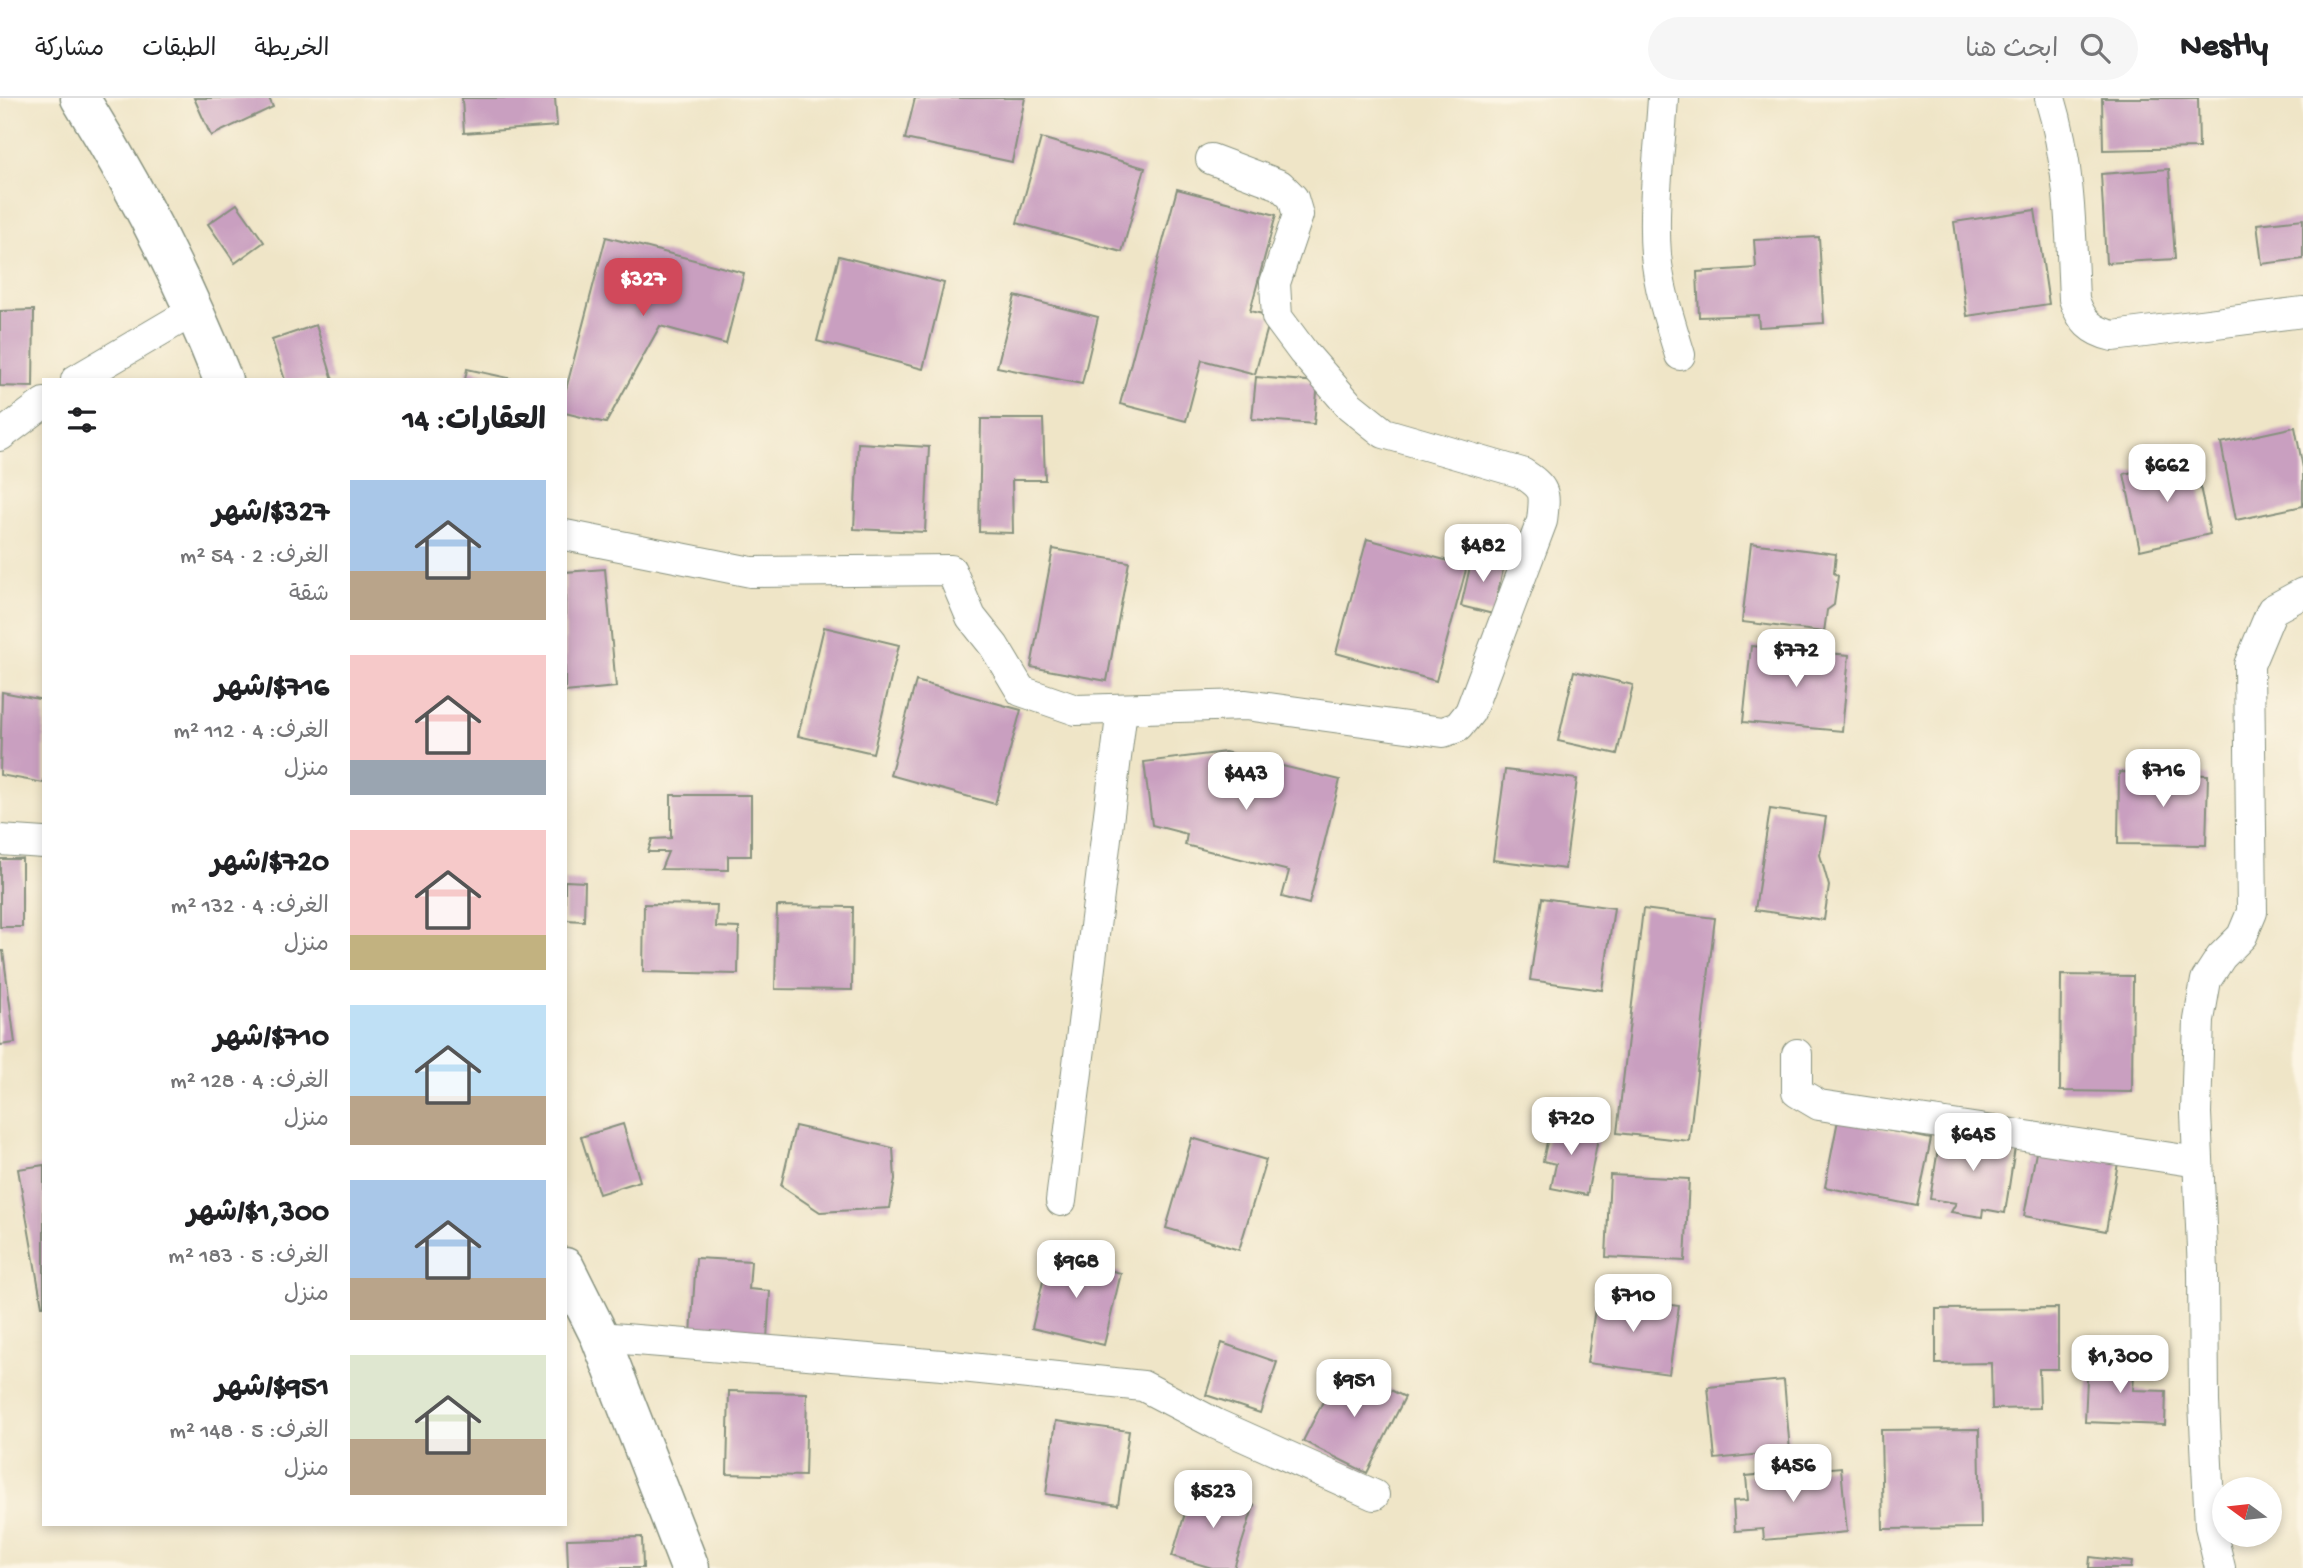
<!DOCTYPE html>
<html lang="ar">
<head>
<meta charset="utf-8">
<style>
  body { margin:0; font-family:"Gochi Hand","Playpen Sans Arabic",sans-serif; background:#f6f6f6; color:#202124; direction:rtl; height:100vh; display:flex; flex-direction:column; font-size:26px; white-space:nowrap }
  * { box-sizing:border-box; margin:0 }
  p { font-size:23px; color:#757577 }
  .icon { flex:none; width:38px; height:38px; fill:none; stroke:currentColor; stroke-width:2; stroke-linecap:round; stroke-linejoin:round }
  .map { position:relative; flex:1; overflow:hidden; direction:ltr }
  .side { position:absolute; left:42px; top:280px; width:525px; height:1148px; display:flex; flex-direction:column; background:#fff; border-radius:0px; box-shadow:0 4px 10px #0003; direction:rtl }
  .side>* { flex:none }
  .needle { width:46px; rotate:285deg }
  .buttons { position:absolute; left:2212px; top:1379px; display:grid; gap:14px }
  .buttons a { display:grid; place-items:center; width:70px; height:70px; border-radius:50%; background:#fff; box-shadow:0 4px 10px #0003; font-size:35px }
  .price { position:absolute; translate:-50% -60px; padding:0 16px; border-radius:14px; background:#fff; color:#222; font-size:23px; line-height:46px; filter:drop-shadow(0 2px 4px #0008) }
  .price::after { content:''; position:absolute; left:50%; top:42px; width:21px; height:16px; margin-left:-10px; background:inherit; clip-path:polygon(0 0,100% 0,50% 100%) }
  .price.current { background:#d1495b; color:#fff }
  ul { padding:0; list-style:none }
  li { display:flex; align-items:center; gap:21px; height:175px; padding:0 21px }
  li span { display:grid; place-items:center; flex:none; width:196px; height:140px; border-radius:0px; color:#555 }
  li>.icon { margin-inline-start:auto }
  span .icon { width:84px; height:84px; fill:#fffc; stroke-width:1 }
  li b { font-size:30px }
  h2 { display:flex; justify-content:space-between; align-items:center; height:84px; padding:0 21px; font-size:30px }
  header { display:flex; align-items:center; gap:42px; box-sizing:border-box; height:98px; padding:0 35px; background:#fff; border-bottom:2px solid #e0e0e0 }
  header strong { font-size:33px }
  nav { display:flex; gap:38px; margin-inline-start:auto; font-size:24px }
  .search { width:490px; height:63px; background:#f6f6f6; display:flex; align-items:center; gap:18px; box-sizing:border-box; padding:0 24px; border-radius:38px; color:#757577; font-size:26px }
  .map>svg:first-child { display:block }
  .building { fill:#c99fc0 }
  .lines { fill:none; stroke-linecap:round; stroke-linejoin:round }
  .minor-casing { stroke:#87917e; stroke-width:32 }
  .trunk-casing { stroke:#87917e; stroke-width:41 }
  .minor { stroke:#fff; stroke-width:30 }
  .trunk { stroke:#fff; stroke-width:38 }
</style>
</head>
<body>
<header>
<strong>Nestly</strong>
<div class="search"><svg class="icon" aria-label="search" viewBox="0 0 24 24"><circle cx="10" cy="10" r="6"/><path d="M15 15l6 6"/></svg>ابحث هنا</div>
<nav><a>الخريطة</a><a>الطبقات</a><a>مشاركة</a></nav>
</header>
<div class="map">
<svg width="2303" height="1470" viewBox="0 0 2303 1470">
  <rect width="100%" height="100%" fill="#fcf5e5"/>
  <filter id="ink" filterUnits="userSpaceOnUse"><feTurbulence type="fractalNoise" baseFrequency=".0143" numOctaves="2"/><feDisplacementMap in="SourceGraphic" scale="14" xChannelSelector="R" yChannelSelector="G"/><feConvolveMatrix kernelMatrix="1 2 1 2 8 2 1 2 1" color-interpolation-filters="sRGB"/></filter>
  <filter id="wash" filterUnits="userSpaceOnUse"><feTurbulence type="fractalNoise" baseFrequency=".00686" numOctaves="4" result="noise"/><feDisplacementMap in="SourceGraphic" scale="28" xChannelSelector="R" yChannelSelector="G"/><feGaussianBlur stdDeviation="1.57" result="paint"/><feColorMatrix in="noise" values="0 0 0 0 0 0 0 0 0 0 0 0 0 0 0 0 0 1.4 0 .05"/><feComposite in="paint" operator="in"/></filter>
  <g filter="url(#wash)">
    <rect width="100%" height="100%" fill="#efe5c7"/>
    <g id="blocks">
      <g class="building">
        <path d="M194,0H269L273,9L211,38Z"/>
        <path d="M462,0H555L557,28L464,35Z"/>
        <path d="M915,0H1025L1012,64L905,41Z"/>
        <path d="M2102,0H2198L2199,50L2103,52Z"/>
        <path d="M1041,40L1145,70L1122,154L1017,125Z"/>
        <path d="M2169,71L2175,161L2106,165L2101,76Z"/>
        <path d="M1177,91L1276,117L1250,213L1271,218L1255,276L1202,262L1186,323L1120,306Z"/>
        <path d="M237,106L264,144L235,165L208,126Z"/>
        <path d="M2035,112L2049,206L1967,218L1954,124Z"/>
        <path d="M2303,121V161L2262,166L2257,126Z"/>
        <path d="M606,139L744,175L726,246L660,228L606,325L565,315V295Z"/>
        <path d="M1819,139L1824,225L1759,229L1758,217L1699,219L1697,174L1756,170L1754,142Z"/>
        <path d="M839,158L944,185L923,271L817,243Z"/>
        <path d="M1015,198L1098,219L1082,286L997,269Z"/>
        <path d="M34,212L33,289L0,288V213Z"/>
        <path d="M316,227L333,282H285L272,242Z"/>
        <path d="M467,271L513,281V282H465Z"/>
        <path d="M1256,279L1318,284L1314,326L1252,321Z"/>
        <path d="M981,321H1043L1045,382H1012L1013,435L979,434Z"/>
        <path d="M2295,329L2303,370V408L2236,422L2221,345Z"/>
        <path d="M858,345L929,349L925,434L854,431Z"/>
        <path d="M2194,360L2210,436L2140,452L2124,376Z"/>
        <path d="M1367,441L1467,468L1436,583L1336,555Z"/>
        <path d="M1751,445L1836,456L1834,475L1838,478L1834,507L1827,512L1824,534L1742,524Z"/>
        <path d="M1053,451L1129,464L1107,583L1031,569Z"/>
        <path d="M1473,456L1505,463L1493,516L1461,508Z"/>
        <path d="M605,471L616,589L565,594V474Z"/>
        <path d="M824,529L899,547L873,655L798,638Z"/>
        <path d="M1751,548L1849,557L1842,633L1743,624Z"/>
        <path d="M1574,573L1633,587L1617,656L1558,643Z"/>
        <path d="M916,583L1021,612L995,706L890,677Z"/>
        <path d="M2,594L44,602V685L0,677Z"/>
        <path d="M1225,654L1340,682L1309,806L1282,799L1289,773L1185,747L1187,736L1152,727L1144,664Z"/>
        <path d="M1505,672L1577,681L1565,771L1493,762Z"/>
        <path d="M2119,674L2208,677L2206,747L2118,746Z"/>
        <path d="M671,697H751V758H728V772L661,771L668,754H648L652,741L671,740Z"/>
        <path d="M1770,711L1826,719L1820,757L1829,788L1824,822L1755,812Z"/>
        <rect x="0" y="761" width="22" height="68"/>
        <path d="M565,783L585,784L584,823L565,822Z"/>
        <path d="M1542,800L1614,810L1602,892L1530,882Z"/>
        <path d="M644,806L717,807L716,829L739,830L738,876L643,874Z"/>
        <path d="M777,808L853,809L852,892L775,891Z"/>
        <path d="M1643,811L1715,820L1689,1043L1617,1035Z"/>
        <path d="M0,853H3L15,945L0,947Z"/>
        <path d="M2061,877L2133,878L2132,994L2060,993Z"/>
        <path d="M1838,1022L1931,1041L1917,1108L1825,1089Z"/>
        <path d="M1551,1025L1599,1035L1587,1097L1551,1090L1556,1066L1543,1063Z"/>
        <path d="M623,1026L640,1083L599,1096L581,1039Z"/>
        <path d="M795,1028L893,1050L895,1081L890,1110L820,1114L781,1088Z"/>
        <path d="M1941,1032L2016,1043L2005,1115L1983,1111L1982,1119L1951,1114L1956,1105L1930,1101Z"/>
        <path d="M1192,1040L1266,1062L1239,1152L1166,1130Z"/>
        <path d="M2038,1044L2119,1059L2106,1133L2024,1118Z"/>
        <path d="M44,1067V1208H42L18,1071Z"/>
        <path d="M1610,1077L1689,1081L1685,1163L1606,1159Z"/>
        <path d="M1049,1158L1121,1175L1104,1247L1032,1230Z"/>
        <path d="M696,1160L751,1163L749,1191L770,1193L767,1241L691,1237Z"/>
        <path d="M1597,1197L1679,1208L1669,1276L1587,1265Z"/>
        <path d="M2058,1210V1271H2039L2040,1310L1992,1311L1991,1265L1936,1266V1211Z"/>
        <path d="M1222,1245L1277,1264L1260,1315L1206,1297Z"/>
        <path d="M2088,1259L2135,1262L2133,1292L2166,1293L2165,1327L2085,1324Z"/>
        <path d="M1341,1268L1405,1299L1367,1375L1303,1343Z"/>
        <path d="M1784,1282L1790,1353L1715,1361L1708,1289Z"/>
        <path d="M729,1293L807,1295L805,1378L727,1376Z"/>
        <path d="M1056,1323L1129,1333L1118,1407L1046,1396Z"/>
        <path d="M1979,1331L1981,1430L1883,1431L1881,1332Z"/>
        <path d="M1841,1369L1847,1434L1764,1442L1763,1431L1735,1433L1733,1403L1748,1402L1746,1378Z"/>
        <path d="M1193,1389L1254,1407L1234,1470H1212L1172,1458Z"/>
        <path d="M642,1439L643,1470H568L567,1441Z"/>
        <path d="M2090,1459L2132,1464L2131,1470H2089Z"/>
      </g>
    </g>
  </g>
  <g filter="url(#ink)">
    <use href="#blocks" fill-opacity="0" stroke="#87917e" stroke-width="2"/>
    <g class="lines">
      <g class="minor-casing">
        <g id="minor">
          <path d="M1663,0C1660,52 1652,105 1656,157C1659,191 1670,224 1680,257"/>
          <path d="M2050,0C2070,65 2071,134 2074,201C2081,223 2091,233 2113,238L2303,214"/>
          <path d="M76,282L195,212"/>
          <path d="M0,338L44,305"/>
          <path d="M565,437L751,474L951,472L971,519L994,548L1021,593L1076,612L1246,607L1443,634L1458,629L1470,614L1542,423C1545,395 1547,391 1522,375L1384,335L1349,307L1303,254L1277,219L1275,185L1298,117L1293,100L1280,87L1211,61"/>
          <path d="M0,742L44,745"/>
          <path d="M1797,956V994L1819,1007L2198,1064"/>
          <path d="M1061,1103L1122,611"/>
          <path d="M600,1239L942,1267L1143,1288L1216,1326L1374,1397"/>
          <path d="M2220,1470L2210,1428L2204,1304L2203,1173L2196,1015L2199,922L2206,882L2221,859L2242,838L2252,814L2249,567L2272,512L2303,495"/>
        </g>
      </g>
      <g class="trunk-casing">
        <g id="trunk">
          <path d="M80,0C136,90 184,183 223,282"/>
          <path d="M565,1169L600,1239L690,1470"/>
        </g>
      </g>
      <use href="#minor" class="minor"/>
      <use href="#trunk" class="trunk"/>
    </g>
  </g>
</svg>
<div class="buttons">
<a><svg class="needle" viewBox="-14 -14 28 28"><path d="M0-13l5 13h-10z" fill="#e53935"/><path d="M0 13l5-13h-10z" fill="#757577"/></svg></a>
</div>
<b class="price current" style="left:643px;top:220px">$327</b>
<b class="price" style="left:2167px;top:406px">$662</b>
<b class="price" style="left:1483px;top:486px">$482</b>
<b class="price" style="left:1796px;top:591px">$772</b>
<b class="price" style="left:2163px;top:711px">$716</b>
<b class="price" style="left:1246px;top:714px">$443</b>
<b class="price" style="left:1571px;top:1059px">$720</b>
<b class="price" style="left:1973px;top:1075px">$645</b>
<b class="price" style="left:1076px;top:1202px">$968</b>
<b class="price" style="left:1633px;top:1236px">$710</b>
<b class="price" style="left:2120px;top:1297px">$1,300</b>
<b class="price" style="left:1354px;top:1321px">$951</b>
<b class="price" style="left:1793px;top:1406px">$456</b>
<b class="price" style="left:1213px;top:1432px">$523</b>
<section class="side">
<h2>العقارات: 14<svg class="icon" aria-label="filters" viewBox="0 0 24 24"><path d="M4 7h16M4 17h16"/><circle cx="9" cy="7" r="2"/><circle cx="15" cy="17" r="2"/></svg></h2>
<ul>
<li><span style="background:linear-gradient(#a9c7e8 65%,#b9a48a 0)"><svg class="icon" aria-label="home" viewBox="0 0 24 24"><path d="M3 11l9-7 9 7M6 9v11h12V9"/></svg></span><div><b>$327/شهر</b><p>الغرف: 2 · 54 m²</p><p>شقة</p></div></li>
<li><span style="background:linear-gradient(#f6c9c9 75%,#9aa5b1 0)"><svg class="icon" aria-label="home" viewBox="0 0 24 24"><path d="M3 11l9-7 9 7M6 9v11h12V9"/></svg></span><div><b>$716/شهر</b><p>الغرف: 4 · 112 m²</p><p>منزل</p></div></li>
<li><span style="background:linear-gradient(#f6c9c9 75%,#c2b280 0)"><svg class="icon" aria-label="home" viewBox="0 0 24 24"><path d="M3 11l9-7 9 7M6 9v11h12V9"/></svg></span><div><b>$720/شهر</b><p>الغرف: 4 · 132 m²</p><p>منزل</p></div></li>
<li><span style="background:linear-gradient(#bfe0f5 65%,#b9a48a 0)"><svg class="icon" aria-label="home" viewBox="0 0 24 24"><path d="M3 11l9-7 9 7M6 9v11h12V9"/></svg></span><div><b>$710/شهر</b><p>الغرف: 4 · 128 m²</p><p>منزل</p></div></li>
<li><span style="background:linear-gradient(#a9c7e8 70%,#b9a48a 0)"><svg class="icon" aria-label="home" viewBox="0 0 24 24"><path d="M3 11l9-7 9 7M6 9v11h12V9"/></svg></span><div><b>$1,300/شهر</b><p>الغرف: 5 · 183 m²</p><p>منزل</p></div></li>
<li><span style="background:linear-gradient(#dfe7d0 60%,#b9a48a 0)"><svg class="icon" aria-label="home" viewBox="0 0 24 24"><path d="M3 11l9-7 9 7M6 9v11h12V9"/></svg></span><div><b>$951/شهر</b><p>الغرف: 5 · 148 m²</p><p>منزل</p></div></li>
</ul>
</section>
</div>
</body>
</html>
